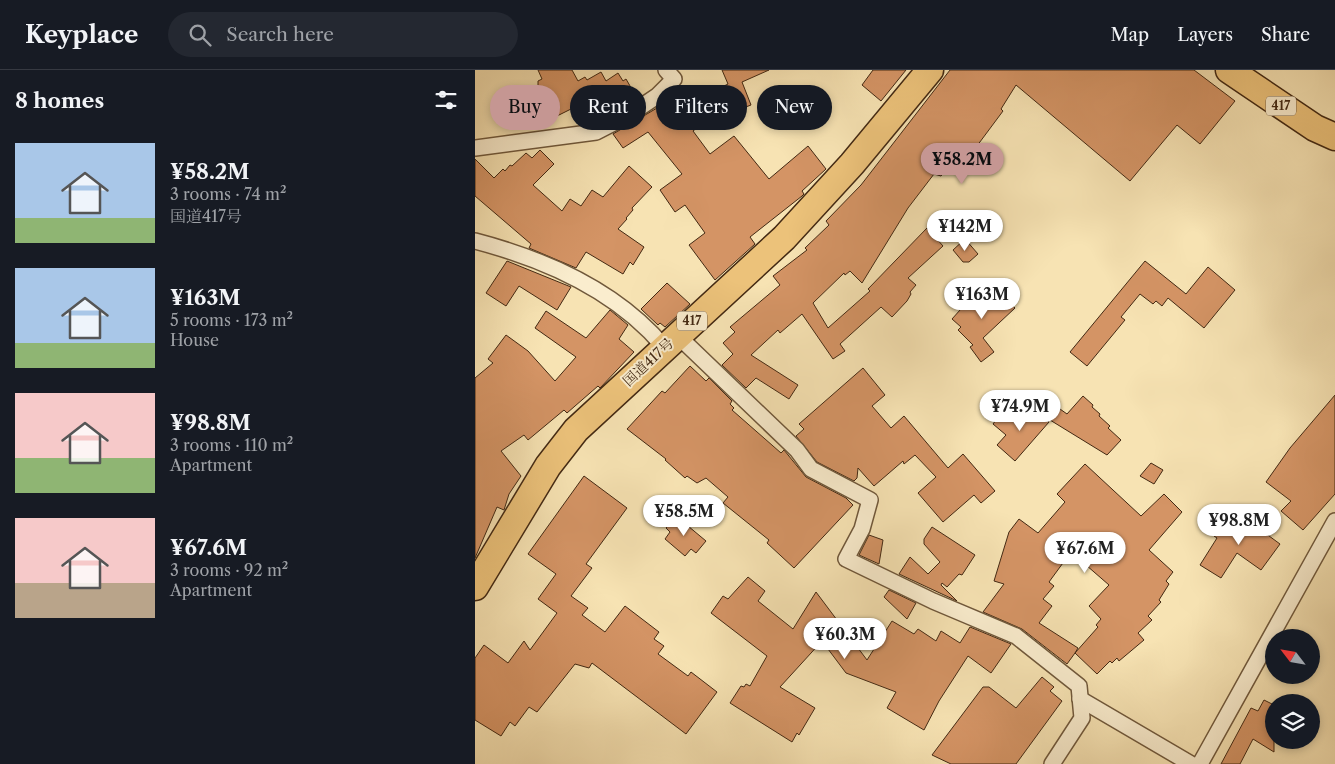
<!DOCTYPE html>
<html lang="en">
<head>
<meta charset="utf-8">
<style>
  body { margin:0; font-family:"Libre Caslon Text","Noto Serif JP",serif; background:#242831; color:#f1f3f6; height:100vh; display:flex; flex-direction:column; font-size:19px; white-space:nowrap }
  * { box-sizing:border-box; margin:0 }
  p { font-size:16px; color:#9ea1a6 }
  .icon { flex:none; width:28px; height:28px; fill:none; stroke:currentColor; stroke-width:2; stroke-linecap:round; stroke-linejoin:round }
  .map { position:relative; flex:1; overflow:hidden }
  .details { display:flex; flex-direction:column; background:#171b24; width:475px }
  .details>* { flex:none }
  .banner { position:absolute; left:15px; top:15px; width:475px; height:45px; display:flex; gap:10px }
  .needle { width:32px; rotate:301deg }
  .fabs { position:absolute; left:790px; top:559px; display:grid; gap:10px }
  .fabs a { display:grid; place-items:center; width:55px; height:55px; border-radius:50%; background:#171b24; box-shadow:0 2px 8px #0003; font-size:25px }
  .price { position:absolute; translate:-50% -42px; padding:0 11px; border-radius:18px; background:#fff; color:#222; font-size:16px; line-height:32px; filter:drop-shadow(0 1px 2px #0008) }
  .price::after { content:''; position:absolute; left:50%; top:30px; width:15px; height:11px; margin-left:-8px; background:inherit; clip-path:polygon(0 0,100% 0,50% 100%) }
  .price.active { background:#c59692; color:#111 }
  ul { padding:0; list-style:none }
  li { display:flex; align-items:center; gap:15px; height:125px; padding:0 15px }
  li span { display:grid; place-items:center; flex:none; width:140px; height:100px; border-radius:0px; color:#555 }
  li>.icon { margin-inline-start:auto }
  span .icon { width:60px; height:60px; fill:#fffc; stroke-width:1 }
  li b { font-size:21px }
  h2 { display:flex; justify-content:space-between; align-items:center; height:60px; padding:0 15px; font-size:21px }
  .tag { padding:0 18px; border-radius:22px; background:#171b24; box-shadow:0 2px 8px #0003; font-size:18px; line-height:45px }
  .tag.active { background:#c59692; color:#111 }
  header { display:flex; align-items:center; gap:30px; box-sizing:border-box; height:70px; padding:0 25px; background:#171b24; border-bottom:1px solid #363941 }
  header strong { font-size:24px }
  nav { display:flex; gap:28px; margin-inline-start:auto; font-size:18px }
  .search { width:350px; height:45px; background:#242831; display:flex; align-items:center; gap:12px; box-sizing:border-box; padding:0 18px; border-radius:28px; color:#9ea1a6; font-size:19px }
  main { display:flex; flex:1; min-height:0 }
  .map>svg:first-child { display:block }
  .building { fill:#d49465; stroke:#432913; fill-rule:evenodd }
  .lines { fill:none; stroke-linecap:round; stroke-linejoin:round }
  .street-casing { stroke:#70583b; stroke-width:18 }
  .highway-casing { stroke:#432913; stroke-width:29 }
  .street { stroke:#faedce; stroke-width:15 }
  .highway { stroke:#ecc27a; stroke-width:26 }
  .labels { text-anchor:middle; stroke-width:4; stroke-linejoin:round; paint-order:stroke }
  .shield { fill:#faedce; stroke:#7a644b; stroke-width:1 }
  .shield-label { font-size:12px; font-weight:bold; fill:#432913 }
  .street-label { font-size:14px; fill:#432913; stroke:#faedce }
</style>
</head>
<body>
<header>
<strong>Keyplace</strong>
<div class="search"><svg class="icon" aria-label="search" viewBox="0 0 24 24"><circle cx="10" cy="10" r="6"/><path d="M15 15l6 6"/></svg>Search here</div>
<nav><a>Map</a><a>Layers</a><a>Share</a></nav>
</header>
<main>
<section class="details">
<h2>8 homes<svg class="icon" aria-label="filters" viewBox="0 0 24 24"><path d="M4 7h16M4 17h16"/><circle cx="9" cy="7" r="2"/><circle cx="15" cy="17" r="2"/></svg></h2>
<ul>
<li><span style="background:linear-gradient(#a9c7e8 75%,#8fb573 0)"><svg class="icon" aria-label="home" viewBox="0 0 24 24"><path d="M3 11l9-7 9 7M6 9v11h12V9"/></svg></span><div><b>¥58.2M</b><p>3 rooms · 74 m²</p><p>国道417号</p></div></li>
<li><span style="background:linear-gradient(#a9c7e8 75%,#8fb573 0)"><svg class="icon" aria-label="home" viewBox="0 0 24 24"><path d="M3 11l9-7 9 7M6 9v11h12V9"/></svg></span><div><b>¥163M</b><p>5 rooms · 173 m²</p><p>House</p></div></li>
<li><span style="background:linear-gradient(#f6c9c9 65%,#8fb573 0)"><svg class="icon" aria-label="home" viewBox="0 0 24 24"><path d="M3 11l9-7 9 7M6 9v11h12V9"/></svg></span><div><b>¥98.8M</b><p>3 rooms · 110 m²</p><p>Apartment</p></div></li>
<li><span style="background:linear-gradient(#f6c9c9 65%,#b9a48a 0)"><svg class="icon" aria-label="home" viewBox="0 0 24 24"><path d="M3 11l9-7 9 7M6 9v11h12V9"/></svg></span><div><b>¥67.6M</b><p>3 rooms · 92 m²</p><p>Apartment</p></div></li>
</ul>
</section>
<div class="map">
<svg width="860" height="694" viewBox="0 0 860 694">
  <rect width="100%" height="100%" fill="#f7e3b3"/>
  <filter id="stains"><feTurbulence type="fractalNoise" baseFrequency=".004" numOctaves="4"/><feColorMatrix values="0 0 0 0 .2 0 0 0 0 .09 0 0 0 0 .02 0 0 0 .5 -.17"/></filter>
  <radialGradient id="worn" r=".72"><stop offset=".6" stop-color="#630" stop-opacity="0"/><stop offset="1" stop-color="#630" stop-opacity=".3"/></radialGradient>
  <g class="building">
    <path d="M63,0H97L103,11L110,7L112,10L126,2L131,11L143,3L148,11L151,9L162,28L133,45L122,26L80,47L63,17V11L67,9Z"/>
    <path d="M247,0H294L267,12L276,35L255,43L245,18L253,14Z"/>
    <path d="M398,0H431L406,31L387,15Z"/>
    <path d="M475,0H719L760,31L725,74L702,55L655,111L541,15L526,39L528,41L490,92L482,86L466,106L459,104L433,138L387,213L375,201L370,205L369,203L338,233L353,258L395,221L393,219L452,158L468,176L433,208L441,215L435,222L436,224L432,231L417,247L406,237L365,274L370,281L358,289L327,244L305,263L303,260L276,285L323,315L314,329L281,308L271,318L247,295L258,284L248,273L260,262L255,257L305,215L298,206L332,180L330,178L354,155L351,151L386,115Z"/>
    <path d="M204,30L223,57L218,61L235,84L259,66L294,109L333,76L351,99L327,121L329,124L327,126L275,167L280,174L240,210L214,175L230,163L210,135L200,142L185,120L207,104L173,62L148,78L138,64L182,38L186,42Z"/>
    <path d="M65,80L79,94L58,115L87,141L95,129L106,136L117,120L128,127L154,96L177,117L157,138L158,140L151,148L152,149L143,159L169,177L158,195L155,192L148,204L111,182L101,198L54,178L56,174L0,126V89L19,108L28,99L30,101L35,95L37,96L51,83L57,88Z"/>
    <path d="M490,169L503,184L494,192H488L478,180Z"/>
    <path d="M32,191L96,217L82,240L44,216L31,236L11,223Z"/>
    <path d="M670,191L711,224L733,197L760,220L729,258L693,228L687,236L681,231L678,234L665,224L646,247L650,250L612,296L595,282Z"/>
    <path d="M192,213L215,234L190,257L185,253L183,255L166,239Z"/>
    <path d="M522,220L540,238L508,268L519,282L506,292L495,277L498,275L483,260L486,257L477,249L502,221L512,230Z"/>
    <path d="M135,240L153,255L144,269L159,282L125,318L123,316L92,343L89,340L53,370L49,365L26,381L46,406L34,424L29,440L22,437L0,488V308L18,293L13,289L31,265L53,281L80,311L101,287L60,258L71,241L111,268Z"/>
    <path d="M215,296L231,311L234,308L257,331L255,334L259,338L257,340L306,383L309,380L331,407L371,428L378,435L319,498L292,473L294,470L248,433L253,427L231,408L222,413L212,406L210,408L190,390L191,389L152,359L187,321L190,323Z"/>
    <path d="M388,298L410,325L397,336L416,358L429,346L473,398L488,384L520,421L506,433L499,425L468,452L443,423L461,407L440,385L429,394L428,391L399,416L383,398L382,408L379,411L342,392L321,366L329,359L324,354Z"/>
    <path d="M860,325V424L828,460L806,441L816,431L791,412L815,378Z"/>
    <path d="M608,326L618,335L617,337L625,344L624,346L635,356L633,358L646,370L632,385L575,350L585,339L592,344Z"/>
    <path d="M556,337L574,352L540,391L522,375L531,365L518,354L527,342L541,354Z"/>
    <path d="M676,393L688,400L679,414L665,406Z"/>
    <path d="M610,394L666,446L689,424L707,442L674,480L698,502L691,511L694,514L684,530L686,532L673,546L677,550L663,563L669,570L644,591L642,588L637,593L635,591L622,604L600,583L592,594L547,559L508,542L529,514L519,511L534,462L544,449L563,463L590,432L582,424ZM596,482L634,515L614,536L626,549L621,555L623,557L600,583L603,578L564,553L577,536L568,529L579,516L574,512Z"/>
    <path d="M109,406L152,438L111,494L117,498L96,526L113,538L107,545L130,562L150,536L184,562L179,569L189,576L183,584L213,606L216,602L242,622L211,664L117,593L114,598L100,594L62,642L54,637L40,656L35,652L26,666L0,650V588L9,575L33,593L49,571L55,580L82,543L63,529L81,504L53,484Z"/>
    <path d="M760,441L805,474L786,500L762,483L746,508L725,495L742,468L739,466Z"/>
    <path d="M201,446L231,471L221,483L216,479L210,486L190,469L195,462L191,458Z"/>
    <path d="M457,457L500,485L487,505L484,504L472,517L467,513L466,515L482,531L424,504L435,487L453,504L465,492L449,474V469Z"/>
    <path d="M394,465L408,470L404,494L384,485Z"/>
    <path d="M273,507L290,521L283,531L318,559L341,522L392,590L417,551L439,564L443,559L461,571L466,561L485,573L495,557L536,574L516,603L493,586L464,631L449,660L412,638L421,622L371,603L347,571L305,617L340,638L324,665L322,663L317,672L255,633L266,616L269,617L271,614L275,616L292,586L236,543L248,526L253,529Z"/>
    <path d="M414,520L441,533L432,549L409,527Z"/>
    <path d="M567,607L579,617L575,621L587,631L541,694H476L457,685L508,617H514L541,638Z"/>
    <path d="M789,630L799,635V682L778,669L765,694H746L776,638L783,641Z"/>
  </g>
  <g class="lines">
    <g class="street-casing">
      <g id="street">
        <path d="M0,78L121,62L154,45L182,26L199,9L191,0"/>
        <path d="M0,171C69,189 142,221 189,277"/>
        <path d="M202,265L322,380L336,399L395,430L387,459L371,489L458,531L541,566L604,616L607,648L577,694"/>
        <path d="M605,629L716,694"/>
        <path d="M725,694L860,451"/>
      </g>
    </g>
    <g class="highway-casing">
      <g id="highway">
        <path d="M754,0L840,58L860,67"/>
        <path d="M0,517L73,396L101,360L309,168L377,94L455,0"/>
      </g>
    </g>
    <use href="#street" class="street"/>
    <use href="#highway" class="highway"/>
  </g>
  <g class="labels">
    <g class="shield">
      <rect x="791" y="26.5" width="30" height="19" rx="4"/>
      <rect x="202" y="241.5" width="30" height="19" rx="4"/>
    </g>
    <g class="shield-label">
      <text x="806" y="40">417</text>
      <text x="217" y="255">417</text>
    </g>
    <g class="street-label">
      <text transform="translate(173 292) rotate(-43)" y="5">国道417号</text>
    </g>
  </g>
  <rect width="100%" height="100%" filter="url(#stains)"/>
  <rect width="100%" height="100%" fill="url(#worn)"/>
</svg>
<div class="fabs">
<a><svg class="needle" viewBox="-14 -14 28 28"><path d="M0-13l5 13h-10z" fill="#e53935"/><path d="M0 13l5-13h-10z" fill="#9ea1a6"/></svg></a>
<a><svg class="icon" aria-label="layers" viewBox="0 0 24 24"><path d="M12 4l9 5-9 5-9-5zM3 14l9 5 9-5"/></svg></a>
</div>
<b class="price active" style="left:487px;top:115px">¥58.2M</b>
<b class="price" style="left:490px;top:182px">¥142M</b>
<b class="price" style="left:507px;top:250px">¥163M</b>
<b class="price" style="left:545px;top:362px">¥74.9M</b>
<b class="price" style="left:209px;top:467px">¥58.5M</b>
<b class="price" style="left:764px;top:476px">¥98.8M</b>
<b class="price" style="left:610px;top:504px">¥67.6M</b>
<b class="price" style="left:370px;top:590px">¥60.3M</b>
<div class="banner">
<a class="tag active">Buy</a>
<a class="tag">Rent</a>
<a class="tag">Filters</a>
<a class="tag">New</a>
</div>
</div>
</main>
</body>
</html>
